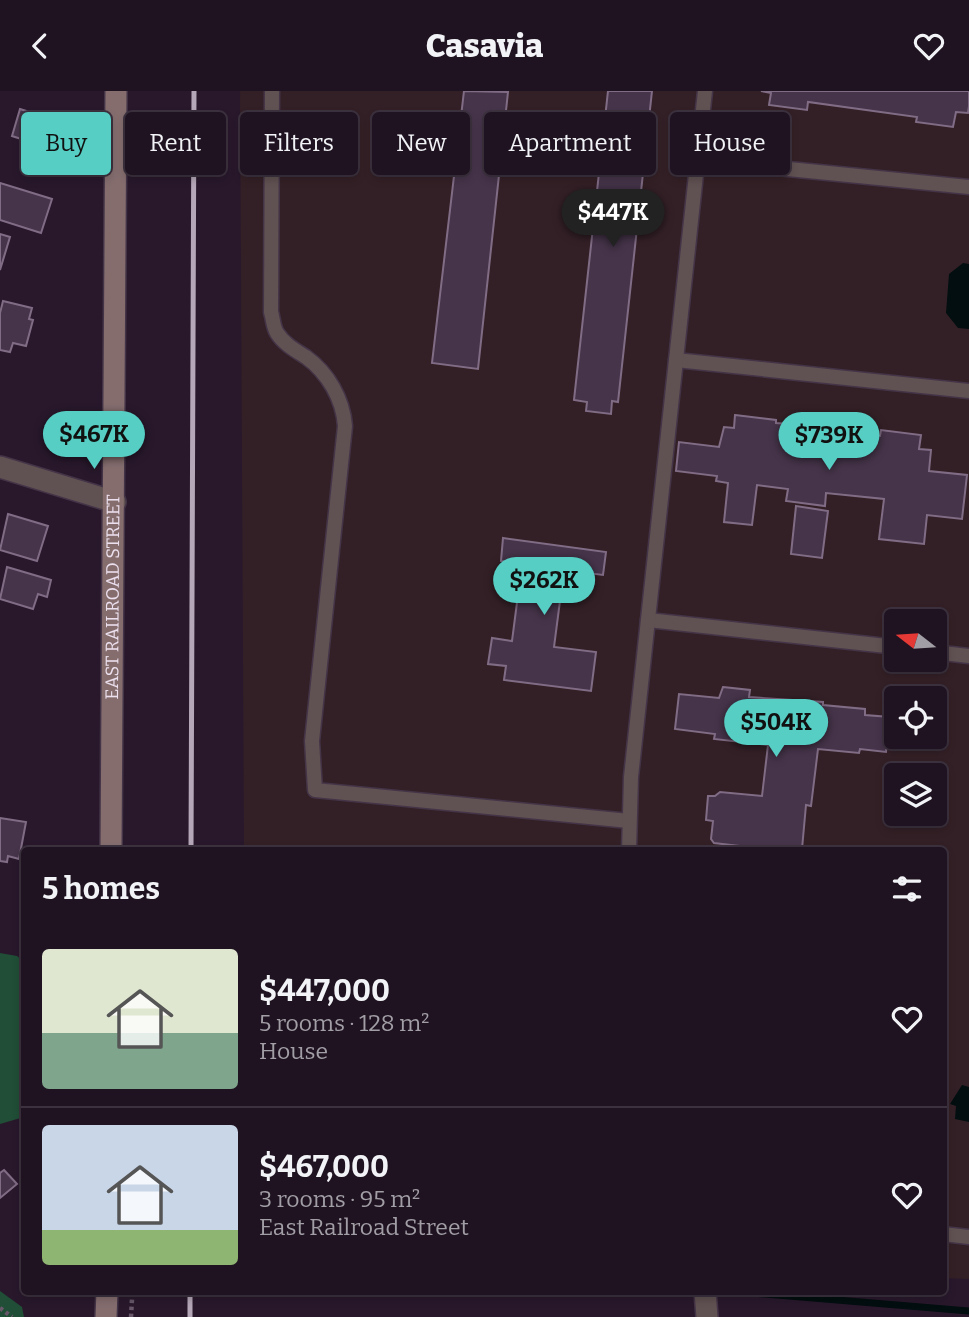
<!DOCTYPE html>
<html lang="en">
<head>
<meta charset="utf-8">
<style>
  body { margin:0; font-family:Bitter,serif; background:#2c202e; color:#f1f3f6; height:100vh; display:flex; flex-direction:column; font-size:26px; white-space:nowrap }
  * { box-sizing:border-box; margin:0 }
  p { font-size:23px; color:#a19ea5 }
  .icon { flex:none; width:38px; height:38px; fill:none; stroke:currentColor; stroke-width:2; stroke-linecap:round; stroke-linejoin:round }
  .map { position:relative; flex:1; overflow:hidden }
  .details { position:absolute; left:21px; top:756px; width:926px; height:448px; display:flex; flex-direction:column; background:#1f1221; border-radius:7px; box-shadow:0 4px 10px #0003,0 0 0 2px #3c323f }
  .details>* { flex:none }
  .top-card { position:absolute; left:21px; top:21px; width:928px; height:63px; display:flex; gap:14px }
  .needle { width:46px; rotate:287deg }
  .tools { position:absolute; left:884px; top:518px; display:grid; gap:14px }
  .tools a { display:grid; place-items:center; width:63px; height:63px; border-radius:7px; background:#1f1221; box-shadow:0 4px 10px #0003,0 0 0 2px #3c323f; font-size:35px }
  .price { position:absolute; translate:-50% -60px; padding:0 16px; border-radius:24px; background:#56cec4; color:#111; font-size:23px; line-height:46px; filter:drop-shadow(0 2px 4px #0008) }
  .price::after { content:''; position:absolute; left:50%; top:42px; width:21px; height:16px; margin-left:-10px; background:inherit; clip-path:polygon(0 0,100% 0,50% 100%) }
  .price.on { background:#222; color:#fff }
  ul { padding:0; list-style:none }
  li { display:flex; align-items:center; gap:21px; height:175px; padding:0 21px }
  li+li { border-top:2px solid #3c323f }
  li span { display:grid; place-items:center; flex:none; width:196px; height:140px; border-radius:7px; color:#555 }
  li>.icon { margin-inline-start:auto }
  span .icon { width:84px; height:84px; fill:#fffc; stroke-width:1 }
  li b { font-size:30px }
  h2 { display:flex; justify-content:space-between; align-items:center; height:84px; padding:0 21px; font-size:30px }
  .tag { padding:0 24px; border-radius:7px; background:#1f1221; box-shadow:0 4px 10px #0003,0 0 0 2px #3c323f; font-size:24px; line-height:63px }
  .tag.on { background:#56cec4; color:#111 }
  header { display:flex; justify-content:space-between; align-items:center; height:91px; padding:0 21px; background:#1f1221; font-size:32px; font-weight:800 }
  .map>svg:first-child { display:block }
  .commercial { fill:#332026; fill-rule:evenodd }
  .green { fill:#204e36 }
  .water { fill:#020e0f }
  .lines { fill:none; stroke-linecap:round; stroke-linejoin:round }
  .stream { stroke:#020e0f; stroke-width:7 }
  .building { fill:#46344a; stroke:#816c85; stroke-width:2 }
  .lane-casing { stroke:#443447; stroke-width:17 }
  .street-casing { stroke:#443447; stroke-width:24 }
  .secondary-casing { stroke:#443447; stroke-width:24 }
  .path { stroke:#675769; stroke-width:4.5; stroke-dasharray:3.5 3.5; stroke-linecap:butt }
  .lane { stroke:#605152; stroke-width:14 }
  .street { stroke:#605152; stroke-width:21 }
  .secondary { stroke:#856d6e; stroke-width:21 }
  .rail { stroke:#b5a7b7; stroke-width:5 }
  .labels { text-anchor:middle; stroke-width:7; stroke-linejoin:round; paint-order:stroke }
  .street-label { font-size:18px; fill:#ece0ee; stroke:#29182c }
</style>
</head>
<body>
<header><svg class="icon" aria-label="back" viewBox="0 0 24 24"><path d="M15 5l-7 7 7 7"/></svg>Casavia<svg class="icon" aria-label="heart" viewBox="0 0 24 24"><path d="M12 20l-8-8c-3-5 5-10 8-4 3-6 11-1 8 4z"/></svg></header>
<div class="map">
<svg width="969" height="1226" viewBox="0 0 969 1226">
  <rect width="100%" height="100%" fill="#29182c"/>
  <path class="commercial" d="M240,0H969V1188L943,1187V760L244,759ZM896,530H934V569H896ZM896,607H934V646H896ZM896,684H934V723H896Z"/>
  <g class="green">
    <path d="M0,862L17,865L24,871V1026L0,1033Z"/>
    <path d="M0,1200L22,1216L24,1226H0Z"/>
  </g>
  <g class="water">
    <path d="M963,172L969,173V238L958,237L946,222L949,183Z"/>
    <path d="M962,994L969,996V1031L955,1028L956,1015L950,1013Z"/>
  </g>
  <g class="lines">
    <path class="stream" d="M729,1200L969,1220"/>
  </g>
  <g class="building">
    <path d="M464,0L508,1L478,278L432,272Z"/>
    <path d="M608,0H652L618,311L612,310L611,323L586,320L587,311L574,309Z"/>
    <path d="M761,0H969V15L968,22L956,21L953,36L916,31L917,26L808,11L807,19L769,14L771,2Z"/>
    <path d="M20,18L77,36L68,63L12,45Z"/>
    <path d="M0,92L52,108L41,142L0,129Z"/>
    <path d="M0,143L10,146L0,179Z"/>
    <path d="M3,210L32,217L29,228L33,229L26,255L13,252L10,261L0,259V222Z"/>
    <path d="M735,324L776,329V332L844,337L843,340L880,345L881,339L921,344L919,358L931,359L929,380L967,384L962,428L927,424L924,453L879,448L884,408L826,402L825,415L786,410L788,398L757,394L752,434L724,431L728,392L716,390L717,385L676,380L679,351L719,356L724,336L734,337Z"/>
    <path d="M796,415L828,420L822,467L791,463Z"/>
    <path d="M8,423L48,435L37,470L0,459Z"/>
    <path d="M503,447L606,461L603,484L564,479L554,556L596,561L591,600L504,589L506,575L488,573L492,547L512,550L522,473L501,470Z"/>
    <path d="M7,476L51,489L47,506L38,503L33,518L0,508Z"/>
    <path d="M723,596L750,599L749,606L823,611V614L865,618V624L890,626L886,661L860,658L859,662L818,658L811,715L806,714L802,758L807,760H756V757L714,752L711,748L713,730L706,729L708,705H715L720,701L762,705L768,654L714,648L715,643L675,638L679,603L719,607Z"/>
    <path d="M0,727L26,731L19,768L8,765L7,771L0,770Z"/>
    <path d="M4,1079L17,1093L0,1107V1082Z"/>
  </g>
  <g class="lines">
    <g class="lane-casing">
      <g id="lane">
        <path d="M272,0L271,221C273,227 273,236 277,242C284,253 295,259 306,266C328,282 343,308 345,335L312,650L315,699L629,730"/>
        <path d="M698,69L969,96"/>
        <path d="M676,269L969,300"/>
        <path d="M648,529L896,556"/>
        <path d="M934,561L969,565"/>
        <path d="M629,760L631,686L705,0"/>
        <path d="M943,1143L969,1146"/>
      </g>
    </g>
    <g class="street-casing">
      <g id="street">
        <path d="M0,376L115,411"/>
        <path d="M705,1200L707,1226"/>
      </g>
    </g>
    <g class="secondary-casing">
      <g id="secondary">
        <path id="s1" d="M111,760L116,0"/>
        <path d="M106,1226L107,1200"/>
      </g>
    </g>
    <g class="path">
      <path d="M0,1217L12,1226"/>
      <path d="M131,1226L132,1208"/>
    </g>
    <use href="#lane" class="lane"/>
    <use href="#street" class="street"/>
    <use href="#secondary" class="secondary"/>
    <g class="rail">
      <path d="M191,760L194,0"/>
      <path d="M190,1226V1200"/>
    </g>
  </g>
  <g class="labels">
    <g class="street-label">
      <text dy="6" stroke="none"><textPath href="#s1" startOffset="254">EAST RAILROAD STREET</textPath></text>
    </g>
  </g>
</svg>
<div class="tools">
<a><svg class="needle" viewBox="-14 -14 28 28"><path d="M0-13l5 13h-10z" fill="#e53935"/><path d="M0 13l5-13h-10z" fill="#a19ea5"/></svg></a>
<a><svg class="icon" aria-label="locate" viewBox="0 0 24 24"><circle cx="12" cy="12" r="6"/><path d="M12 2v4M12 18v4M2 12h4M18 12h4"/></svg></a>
<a><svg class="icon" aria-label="layers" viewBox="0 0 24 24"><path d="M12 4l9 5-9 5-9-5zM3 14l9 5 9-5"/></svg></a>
</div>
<b class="price on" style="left:613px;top:158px">$447K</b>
<b class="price" style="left:94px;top:380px">$467K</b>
<b class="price" style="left:829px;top:381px">$739K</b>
<b class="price" style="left:544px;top:526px">$262K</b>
<b class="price" style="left:776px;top:668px">$504K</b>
<div class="top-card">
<a class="tag on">Buy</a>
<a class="tag">Rent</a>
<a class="tag">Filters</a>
<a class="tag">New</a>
<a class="tag">Apartment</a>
<a class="tag">House</a>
</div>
<section class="details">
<h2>5 homes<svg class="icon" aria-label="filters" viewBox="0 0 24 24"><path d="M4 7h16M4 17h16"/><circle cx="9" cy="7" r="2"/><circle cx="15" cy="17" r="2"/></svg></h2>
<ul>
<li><span style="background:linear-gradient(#dfe7d0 60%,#7fa58c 0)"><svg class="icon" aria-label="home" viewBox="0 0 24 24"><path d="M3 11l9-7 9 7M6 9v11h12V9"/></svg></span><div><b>$447,000</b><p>5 rooms · 128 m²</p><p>House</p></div><svg class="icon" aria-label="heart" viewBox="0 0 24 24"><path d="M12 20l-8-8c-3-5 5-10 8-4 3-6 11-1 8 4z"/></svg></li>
<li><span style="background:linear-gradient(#c9d6e8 75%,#8fb573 0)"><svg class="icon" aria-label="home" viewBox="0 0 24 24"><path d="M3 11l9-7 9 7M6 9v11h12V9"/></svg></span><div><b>$467,000</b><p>3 rooms · 95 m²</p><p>East Railroad Street</p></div><svg class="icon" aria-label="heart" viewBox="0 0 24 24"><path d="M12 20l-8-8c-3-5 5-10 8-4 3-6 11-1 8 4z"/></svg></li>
</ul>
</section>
</div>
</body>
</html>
